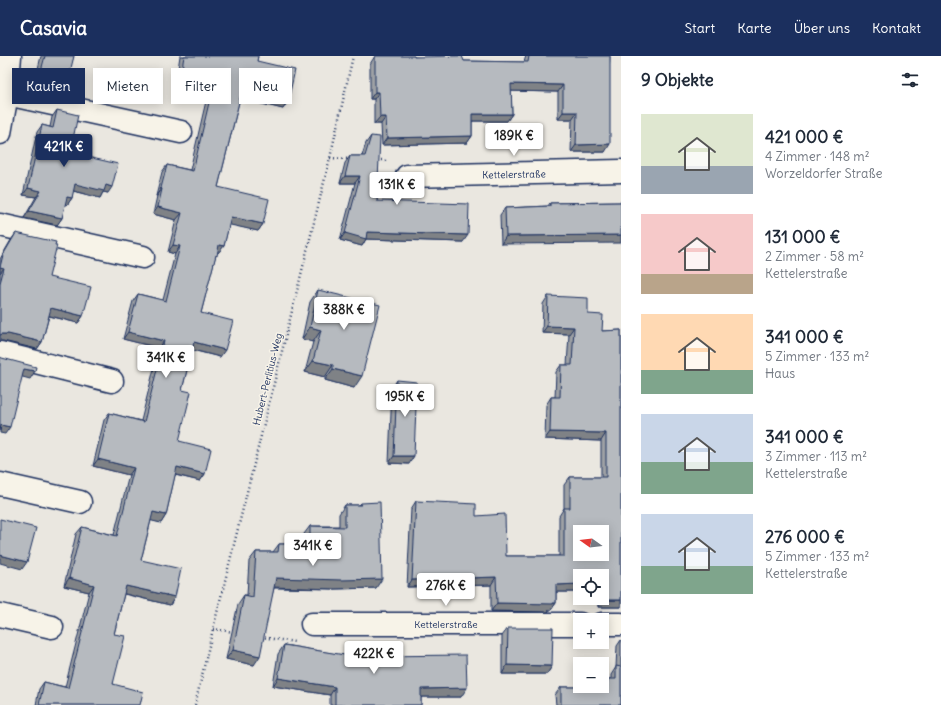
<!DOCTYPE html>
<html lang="de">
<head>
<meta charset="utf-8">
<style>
  body { margin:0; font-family:Delius,sans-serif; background:#f6f6f7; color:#1f2937; height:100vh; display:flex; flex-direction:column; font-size:15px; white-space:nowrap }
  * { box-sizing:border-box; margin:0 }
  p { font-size:13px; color:#747a83 }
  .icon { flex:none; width:22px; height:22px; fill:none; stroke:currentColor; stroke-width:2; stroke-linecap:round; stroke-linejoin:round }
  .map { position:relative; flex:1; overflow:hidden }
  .side { display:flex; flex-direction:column; background:#fff; width:320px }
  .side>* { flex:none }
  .guide { position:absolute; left:12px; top:12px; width:380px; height:36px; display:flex; gap:8px }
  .needle { width:26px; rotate:284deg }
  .buttons { position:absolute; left:573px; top:469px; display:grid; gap:8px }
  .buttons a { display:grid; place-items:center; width:36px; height:36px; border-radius:0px; background:#fff; box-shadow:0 2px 10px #0003; font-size:20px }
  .price { position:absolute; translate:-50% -34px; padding:0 9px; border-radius:4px; background:#fff; color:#222; font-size:13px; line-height:26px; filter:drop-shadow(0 1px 2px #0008) }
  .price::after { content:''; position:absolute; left:50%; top:24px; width:12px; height:9px; margin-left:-6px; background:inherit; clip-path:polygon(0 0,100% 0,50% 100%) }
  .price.on { background:#1b2f5e; color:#fff }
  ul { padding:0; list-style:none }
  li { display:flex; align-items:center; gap:12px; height:100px; padding:0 20px }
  li span { display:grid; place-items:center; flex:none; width:112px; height:80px; border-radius:0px; color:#555 }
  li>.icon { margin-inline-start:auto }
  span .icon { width:48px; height:48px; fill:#fffc; stroke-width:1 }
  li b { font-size:17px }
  h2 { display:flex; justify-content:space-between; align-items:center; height:48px; padding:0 20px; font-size:17px }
  .tag { padding:0 14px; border-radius:0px; background:#fff; box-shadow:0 2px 10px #0003; font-size:14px; line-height:36px }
  .tag.on { background:#1b2f5e; color:#fff }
  header { display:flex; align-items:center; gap:24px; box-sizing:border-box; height:56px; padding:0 20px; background:#1b2f5e; color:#fff }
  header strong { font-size:19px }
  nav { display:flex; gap:22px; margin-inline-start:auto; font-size:14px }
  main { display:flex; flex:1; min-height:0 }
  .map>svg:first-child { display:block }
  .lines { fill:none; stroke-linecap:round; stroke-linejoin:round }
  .minor-casing { stroke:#1b2f5e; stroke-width:25 }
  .path { stroke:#1b2f5e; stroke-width:2.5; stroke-dasharray:1 3; stroke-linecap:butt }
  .minor { stroke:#f7f3e8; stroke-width:22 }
  .wall { fill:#9da0a4; stroke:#1b2f5e }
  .shaded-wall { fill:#7f8286; stroke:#1b2f5e }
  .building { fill:#b6babf; stroke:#1b2f5e; fill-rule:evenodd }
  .labels { text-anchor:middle; stroke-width:3; stroke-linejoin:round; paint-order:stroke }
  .street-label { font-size:10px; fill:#1b2f5e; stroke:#f7f3e8 }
</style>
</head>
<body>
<header>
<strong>Casavia</strong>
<nav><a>Start</a><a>Karte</a><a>Über uns</a><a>Kontakt</a></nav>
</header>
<main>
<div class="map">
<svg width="621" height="649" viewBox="0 0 621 649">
  <rect width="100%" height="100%" fill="#eae7e0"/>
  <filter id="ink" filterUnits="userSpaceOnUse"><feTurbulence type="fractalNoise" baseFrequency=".025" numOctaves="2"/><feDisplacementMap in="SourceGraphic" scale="8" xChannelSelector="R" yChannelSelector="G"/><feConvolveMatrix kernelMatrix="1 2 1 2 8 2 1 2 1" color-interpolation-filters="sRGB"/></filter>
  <g filter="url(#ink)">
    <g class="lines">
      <g class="minor-casing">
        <g id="minor">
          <path d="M7,38L181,76"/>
          <path d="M0,77L7,38L10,0"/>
          <path d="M407,120L621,115"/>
          <path d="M0,169L143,201"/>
          <path d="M0,297L112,325"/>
          <path d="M0,428L80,446"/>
          <path d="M0,559L52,571"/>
          <path d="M312,568H580"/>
          <path d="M602,568H621"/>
        </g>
      </g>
      <g class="path">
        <path d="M330,102L350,103"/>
        <path d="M377,104H384L387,106"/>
        <path d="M213,573L234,576"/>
        <path d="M261,581L295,586"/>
        <path d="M195,649L213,573L330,102L353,0"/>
      </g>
      <use href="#minor" class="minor"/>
    </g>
    <g class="wall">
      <path d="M41,0H74L62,36L34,30Z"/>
      <path d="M180,0H258L257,5L288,45L283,53L240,42L218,131L263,168L258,175L229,168L224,190L218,197H217L215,202L201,257L220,301L192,294L182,334L179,385L205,418L200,425L175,419L166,459L161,467L151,464L141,504L175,541L170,549L124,538L114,578L113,628L140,649H36L39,633L44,626L65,631L89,536L64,530L76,478L82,471L114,479L129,419L93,410L104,364L109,357L141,365L159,292L123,283L133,245L138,238L163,244L175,198L168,196L176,164L153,158L157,140H156L162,116L167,109L190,114L206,45L176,38L178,13Z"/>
      <path d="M375,0H414V1L464,5L524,6L526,0H610L605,96H571L572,63H558V36L511,35L512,58L507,65H472V80L467,87L382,89L381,68H374V43H370V8Z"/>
      <path d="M57,54L70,97L108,137L103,136L100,142L73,135L72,142L67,149L65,148L62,162L57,169L24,162L36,141L23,139L37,76L42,69L50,71L52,61Z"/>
      <path d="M371,80L377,145L463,186L366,183L362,190L340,184L355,127H340L345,107L350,100H362L366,87Z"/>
      <path d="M621,146L501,188L500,159L505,152L548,150L550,147Z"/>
      <path d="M16,177L49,221L83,260L78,267L49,260L42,286L37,293L3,285H0V203L11,184Z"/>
      <path d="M318,234L354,332L325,324V321L305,316L313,286L302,283L310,246Z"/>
      <path d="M548,240L588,258L602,275L621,274V551H598L597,542H602V520H580V536H556V547L551,554H549L548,556L491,555V529L407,531L411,453L416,445L476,460L506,500H559V460L564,452V429L570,421H601V385L545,383L546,349L551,341H555L556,316L561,309H567L569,278L542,277L543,248Z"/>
      <path d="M397,324L409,408L389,407L392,332Z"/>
      <path d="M361,447L376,532L334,533L274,532L254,609L226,603L238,548L244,539H247L249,505L256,496H273L279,488H304V478L310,470H339V458L345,449H359Z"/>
      <path d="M508,572L552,610L547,618H502V580Z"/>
      <path d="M621,584V649H556L555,639L561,631H602L608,623H611V619L616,611L617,590Z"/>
      <path d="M284,589L372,604L375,600L461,641H421V649H330V639L273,630L278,598Z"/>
    </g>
    <g class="shaded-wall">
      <path d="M39,22L67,28L62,36L34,30Z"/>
      <path d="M511,28L563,29L558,36L506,35Z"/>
      <path d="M181,30L211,38L206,45L176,38Z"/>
      <path d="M242,34L288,45L283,53L236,42Z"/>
      <path d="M375,36H379L374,43H370Z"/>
      <path d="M563,56H577L572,63H558Z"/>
      <path d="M472,58H512L507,65H467Z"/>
      <path d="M380,61H386L381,68H374Z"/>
      <path d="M472,80L467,87L382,89L387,82Z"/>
      <path d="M610,88L605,96H571L576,89Z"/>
      <path d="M345,120H360L355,127H340Z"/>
      <path d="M75,128L106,129L112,131L108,137L103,136L100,142L70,134Z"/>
      <path d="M28,132L41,135L36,141L23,139Z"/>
      <path d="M161,132L162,133L157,140H156Z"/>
      <path d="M67,141L72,142L67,149L62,147Z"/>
      <path d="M158,151L182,157L176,164L153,158Z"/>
      <path d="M29,155L62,162L57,169L24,162Z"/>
      <path d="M231,161L263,168L258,175L226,168Z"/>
      <path d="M367,176L468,179L463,186L366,183L362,190L340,184L345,177Z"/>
      <path d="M621,179V187L501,188L506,180Z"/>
      <path d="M173,189L180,190L175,198L168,196Z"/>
      <path d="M219,189L224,190L218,197L214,196Z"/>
      <path d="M0,211L4,212L0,217Z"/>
      <path d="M51,252L83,260L78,267L46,259Z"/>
      <path d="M547,270L574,271L569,278L542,277Z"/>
      <path d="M310,271L321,274L313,286L302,283Z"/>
      <path d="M128,276L164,285L159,292L123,283Z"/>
      <path d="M2,278H8L42,286L37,293L3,285H0V279Z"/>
      <path d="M194,286L225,294L220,301L189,293Z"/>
      <path d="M313,305L333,309L325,321L305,316Z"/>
      <path d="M24,313L35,315L30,323L19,320Z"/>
      <path d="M333,313L362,320L354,332L325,324Z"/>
      <path d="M1,369L10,371L5,378L0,377V371Z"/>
      <path d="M550,376L606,377L601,385L545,383Z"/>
      <path d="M394,400H414L409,408L389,407Z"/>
      <path d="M98,403L134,412L129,419L93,410Z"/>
      <path d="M177,411L205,418L200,425L172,418Z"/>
      <path d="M153,456L166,459L161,467L148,464Z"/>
      <path d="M0,499L27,506L22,513L0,507Z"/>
      <path d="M496,521L491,529L407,531L412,524Z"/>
      <path d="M69,522L94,529L89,536L64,530Z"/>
      <path d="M276,522L382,523L376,532L334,533L270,531Z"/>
      <path d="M580,528V536H551L556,529Z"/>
      <path d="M126,530L175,541L170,549L121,537Z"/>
      <path d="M603,544H621V551H598Z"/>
      <path d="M497,547H556L551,554H549L548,556L491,555Z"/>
      <path d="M233,594L260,600L254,609L226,603Z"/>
      <path d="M507,609L552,610L547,618H502Z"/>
      <path d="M278,622L335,631L330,639L273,630Z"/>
      <path d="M467,632L461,641H415L421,633Z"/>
    </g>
    <g class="building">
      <path d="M45,0H74L67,28L39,22Z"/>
      <path d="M184,0H258L257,5L295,14L288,45L242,34L218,131L269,143L263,168L231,161L224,190L219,189L217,200L216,199L201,257L233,265L225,294L194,286L182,334L191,336L179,385L211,393L205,418L177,411L166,459L153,456L141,504L181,513L175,541L126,530L114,578L125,580L113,628L143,636L140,649H39L44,626L68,632L94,529L69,522L82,471L117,480L134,412L98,403L109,357L144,366L164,285L128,276L138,238L166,245L180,190L173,189L182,157L158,151L162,133L161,132L167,109L193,115L211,38L181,30L183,6Z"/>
      <path d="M375,0H414V1L462,0L464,5L528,6L529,0H610V88L576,89L577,56H563V29L511,28L512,58H472V80L387,82L386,61H380L379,36H375Z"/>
      <path d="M57,54L78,59L70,97L118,108L112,131L106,129L104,135L75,128L72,142L67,141L62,162L29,155L41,135L28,132L42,69L53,72Z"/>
      <path d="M371,80L380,81L377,145L469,148L468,179L367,176L366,183L345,177L360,120H345L350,100H365Z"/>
      <path d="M621,146V179L506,180L505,152L550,150V147Z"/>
      <path d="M16,177L56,186L55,189H57L49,221L91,231L83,260L51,252L42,286L8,278H2L0,279V227L4,212L0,211L3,199Z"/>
      <path d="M318,234L380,249L362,320L333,313V309L313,305L321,274L310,271Z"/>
      <path d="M548,240L588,242V258L603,259L602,275L621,274V544H603L602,520H580V528L556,529V547H553V548L497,547L496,521L412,524L416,445L476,448V460L505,458L506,500H564V452H570V421H606V377L550,376L551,341H560L561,309H572L574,271L547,270ZM580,476H602V498H580Z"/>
      <path d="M0,301L2,302L36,311L35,315L24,313L10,371L1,369L0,375Z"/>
      <path d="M397,324L417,326L414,400H394Z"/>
      <path d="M380,446L382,523L341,524L276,522L260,600L233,594L244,539L253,541L256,496H278L279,488H310V470L345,471V449H361V447Z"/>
      <path d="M0,463L36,472L27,506L0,499Z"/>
      <path d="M508,572H553L552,610L507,609Z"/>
      <path d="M284,589L375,604V600L466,599L467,632L421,633V649H335V631L278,622Z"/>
      <path d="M616,610L621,611V649H561V631H607L608,623H616Z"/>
    </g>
  </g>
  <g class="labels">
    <g class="street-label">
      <text transform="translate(514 118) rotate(-1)" y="4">Kettelerstraße</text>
      <text transform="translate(267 323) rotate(-76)" y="4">Hubert-Perlitius-Weg</text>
      <text x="446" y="572">Kettelerstraße</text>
    </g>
  </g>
</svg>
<div class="buttons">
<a><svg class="needle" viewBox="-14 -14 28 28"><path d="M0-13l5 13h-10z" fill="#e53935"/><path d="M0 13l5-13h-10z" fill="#747a83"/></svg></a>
<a><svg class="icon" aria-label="locate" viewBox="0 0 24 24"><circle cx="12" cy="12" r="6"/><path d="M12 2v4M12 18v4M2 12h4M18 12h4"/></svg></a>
<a>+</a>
<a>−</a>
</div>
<b class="price" style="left:514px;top:101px">189K €</b>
<b class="price on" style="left:64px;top:112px">421K €</b>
<b class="price" style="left:397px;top:150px">131K €</b>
<b class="price" style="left:344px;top:275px">388K €</b>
<b class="price" style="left:166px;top:323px">341K €</b>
<b class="price" style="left:405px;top:362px">195K €</b>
<b class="price" style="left:313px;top:511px">341K €</b>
<b class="price" style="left:446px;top:551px">276K €</b>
<b class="price" style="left:374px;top:619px">422K €</b>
<div class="guide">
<a class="tag on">Kaufen</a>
<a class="tag">Mieten</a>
<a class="tag">Filter</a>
<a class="tag">Neu</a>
</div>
</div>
<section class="side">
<h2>9 Objekte<svg class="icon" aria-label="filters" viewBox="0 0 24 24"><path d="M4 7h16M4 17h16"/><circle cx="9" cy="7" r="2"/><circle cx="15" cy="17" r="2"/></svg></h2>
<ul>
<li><span style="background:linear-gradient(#dfe7d0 65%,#9aa5b1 0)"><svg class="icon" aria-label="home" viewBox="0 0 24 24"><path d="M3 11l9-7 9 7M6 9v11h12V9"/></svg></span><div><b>421 000 €</b><p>4 Zimmer · 148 m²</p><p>Worzeldorfer Straße</p></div></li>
<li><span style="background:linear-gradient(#f6c9c9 75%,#b9a48a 0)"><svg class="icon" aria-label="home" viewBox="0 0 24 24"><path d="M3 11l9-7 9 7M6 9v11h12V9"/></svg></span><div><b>131 000 €</b><p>2 Zimmer · 58 m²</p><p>Kettelerstraße</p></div></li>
<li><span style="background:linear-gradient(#ffd9b3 70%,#7fa58c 0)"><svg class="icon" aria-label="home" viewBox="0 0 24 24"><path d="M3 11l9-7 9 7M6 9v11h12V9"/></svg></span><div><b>341 000 €</b><p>5 Zimmer · 133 m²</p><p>Haus</p></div></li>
<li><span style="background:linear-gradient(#c9d6e8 60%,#7fa58c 0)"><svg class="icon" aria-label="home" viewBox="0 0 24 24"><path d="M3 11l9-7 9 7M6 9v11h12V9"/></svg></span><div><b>341 000 €</b><p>3 Zimmer · 113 m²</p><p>Kettelerstraße</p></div></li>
<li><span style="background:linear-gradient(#c9d6e8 65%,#7fa58c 0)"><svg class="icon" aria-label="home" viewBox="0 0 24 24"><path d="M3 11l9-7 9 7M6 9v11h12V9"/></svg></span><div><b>276 000 €</b><p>5 Zimmer · 133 m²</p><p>Kettelerstraße</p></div></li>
</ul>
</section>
</main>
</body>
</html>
